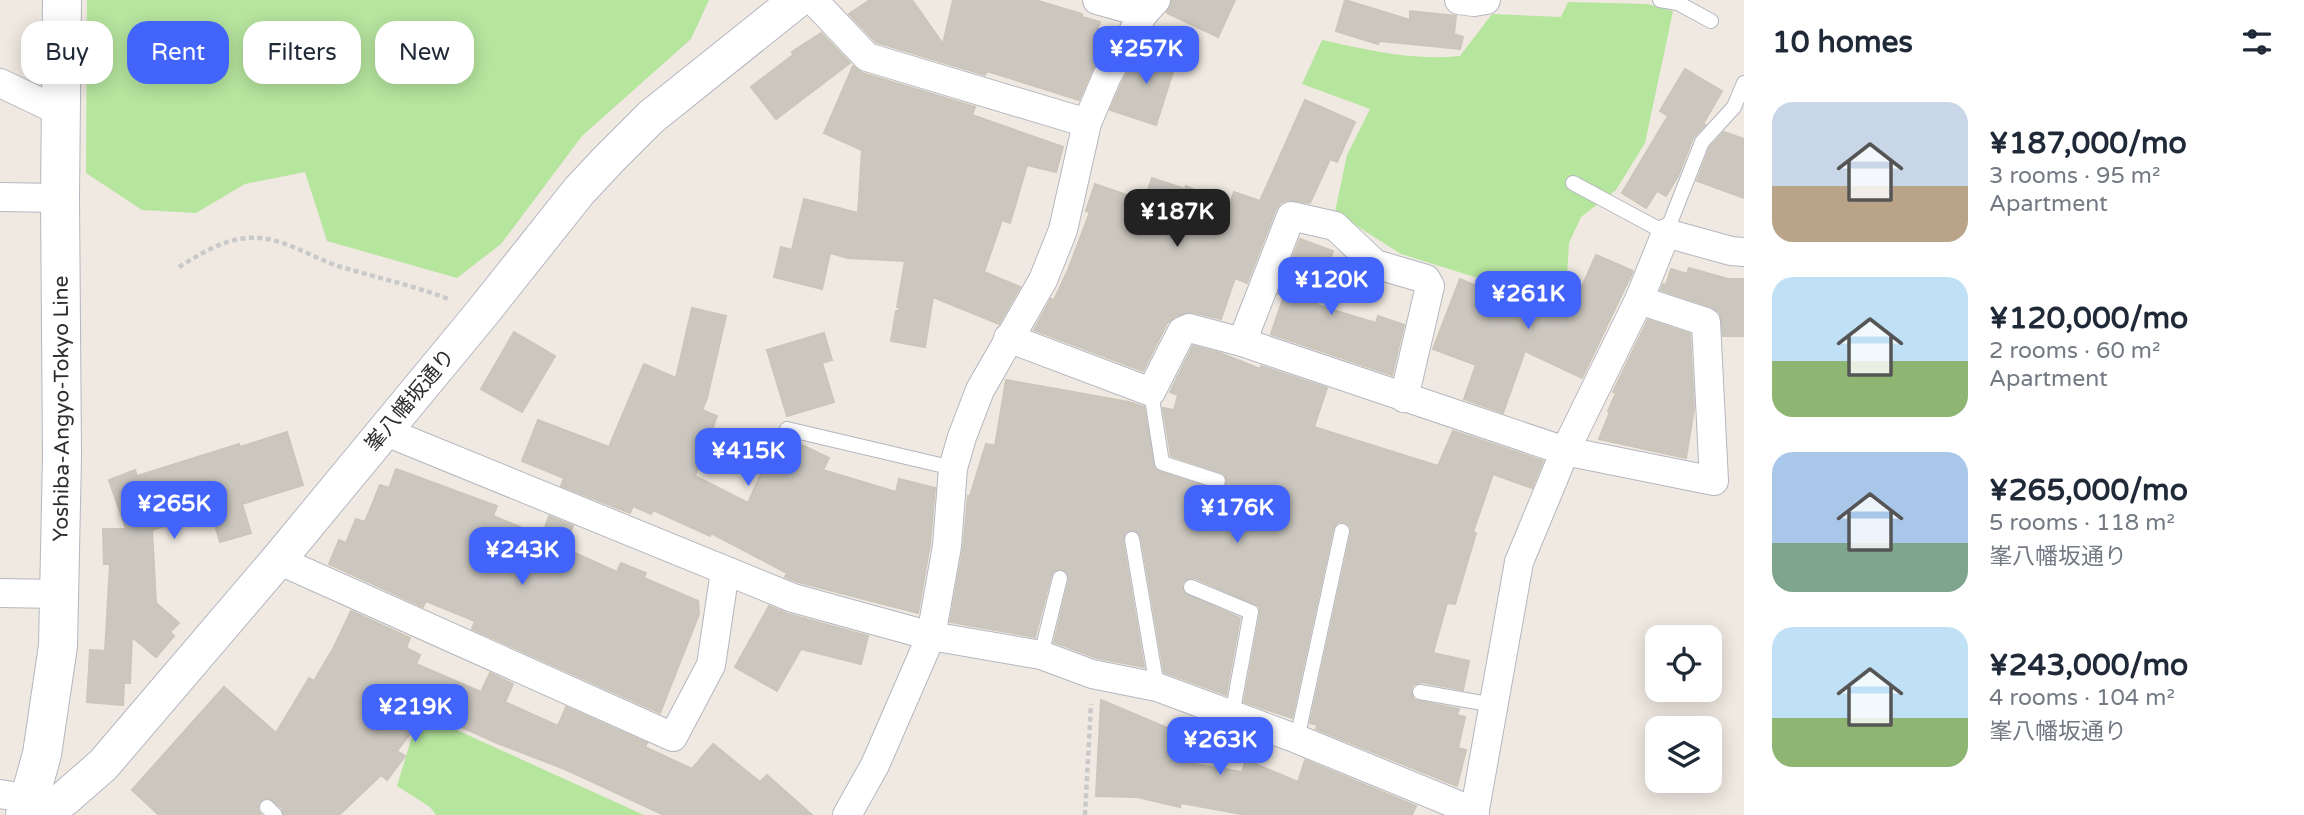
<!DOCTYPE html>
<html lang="en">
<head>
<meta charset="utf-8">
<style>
  body { margin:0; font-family:"Varela Round","Noto Sans JP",sans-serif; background:#f6f6f7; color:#1f2937; height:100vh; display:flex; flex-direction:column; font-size:26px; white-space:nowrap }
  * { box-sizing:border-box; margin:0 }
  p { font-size:23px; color:#747a83 }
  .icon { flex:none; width:38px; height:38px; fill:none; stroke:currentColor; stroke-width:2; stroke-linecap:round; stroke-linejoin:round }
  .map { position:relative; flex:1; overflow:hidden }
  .drawer { display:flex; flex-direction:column; background:#fff; width:560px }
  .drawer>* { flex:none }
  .banner { position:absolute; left:21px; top:21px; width:665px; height:63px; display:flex; gap:14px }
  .buttons { position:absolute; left:1645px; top:625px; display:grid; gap:14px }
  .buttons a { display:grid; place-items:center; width:77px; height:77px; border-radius:14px; background:#fff; box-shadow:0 4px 18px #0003; font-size:35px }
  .price { position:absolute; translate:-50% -60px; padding:0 16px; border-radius:14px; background:#4264fb; color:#fff; font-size:23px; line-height:46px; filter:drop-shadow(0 2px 4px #0008) }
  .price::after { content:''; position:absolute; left:50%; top:42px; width:21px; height:16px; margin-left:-10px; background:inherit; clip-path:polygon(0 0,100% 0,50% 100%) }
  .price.current { background:#222; color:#fff }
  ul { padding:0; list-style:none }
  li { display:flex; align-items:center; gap:21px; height:175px; padding:0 28px }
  li span { display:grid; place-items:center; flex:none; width:196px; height:140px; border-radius:21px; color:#555 }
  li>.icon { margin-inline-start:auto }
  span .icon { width:84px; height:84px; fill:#fffc; stroke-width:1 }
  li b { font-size:30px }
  h2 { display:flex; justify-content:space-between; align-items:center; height:84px; padding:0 28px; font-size:30px }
  .pill { padding:0 24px; border-radius:21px; background:#fff; box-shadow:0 4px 18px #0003; font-size:24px; line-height:63px }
  .pill.current { background:#4264fb; color:#fff }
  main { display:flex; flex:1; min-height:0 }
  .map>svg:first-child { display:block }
  .green { fill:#b6e59e }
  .building { fill:#cbc7bf; stroke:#cbc5ba; stroke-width:2 }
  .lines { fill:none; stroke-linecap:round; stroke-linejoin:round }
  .service-casing { stroke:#b4b7c1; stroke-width:16 }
  .minor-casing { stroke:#b4b7c1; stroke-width:30 }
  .tertiary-casing { stroke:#b4b7c1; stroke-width:37 }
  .secondary-casing { stroke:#b4b7c1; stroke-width:40 }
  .path { stroke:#c9c9c9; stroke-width:4.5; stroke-dasharray:5 3.5; stroke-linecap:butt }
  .service { stroke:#fff; stroke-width:14 }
  .minor { stroke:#fff; stroke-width:28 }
  .tertiary { stroke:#fff; stroke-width:35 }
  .secondary { stroke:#fff; stroke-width:38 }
  .labels { text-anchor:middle; stroke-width:6; stroke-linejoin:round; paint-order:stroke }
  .street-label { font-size:21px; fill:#2e2e2e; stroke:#fff }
</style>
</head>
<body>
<main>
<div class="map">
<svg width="1744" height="815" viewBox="0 0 1744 815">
  <rect width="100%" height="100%" fill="#efe9e1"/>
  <g class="green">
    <path d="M87,0H709L691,39L582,136L501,244L457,278L327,241L305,172L245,184L196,213L142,210L86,173Z"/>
    <path d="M1568,2L1647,4L1673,11L1645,143L1616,190L1581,217L1569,243L1567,275L1542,298L1401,254L1335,212L1347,155L1370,109L1302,84L1322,40C1368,50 1413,61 1460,56L1492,14L1561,17Z"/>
    <path d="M419,713L644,815H436L430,807L397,786Z"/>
  </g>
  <g class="building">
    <path d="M870,0H912L943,44L953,0H1035L1082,14V17L1100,22L1097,31L1112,35L1093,68L1079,100L987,71L985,75L876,42L849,14Z"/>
    <path d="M1172,0H1235L1218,37L1167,13Z"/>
    <path d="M1345,0L1410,20V11L1456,16L1454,34L1463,37L1460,49L1380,41L1378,44L1336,31Z"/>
    <path d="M821,33L850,63L776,119L751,87L793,55L792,52Z"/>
    <path d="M1144,45L1178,56L1156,125L1110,110L1122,83Z"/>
    <path d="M853,66L862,73L975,107L972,115L1063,147L1056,172L1027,165L1010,223L1002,220L984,272L1020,287L999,324L933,297L925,347L891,341L896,311L903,309L897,307L905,261L848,258L830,253L822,289L774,277L781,247L792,250L804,199L858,213L862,150L824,133Z"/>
    <path d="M1685,69L1722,91L1703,124L1705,125L1693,138L1678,176L1666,196L1657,191L1646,208L1622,193L1668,116L1660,111Z"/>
    <path d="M1305,100L1355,122L1337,162L1330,159L1310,203L1287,200L1280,203L1276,209L1247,283L1235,278L1221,319L1192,312L1175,316L1167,323L1143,371L1034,330L1051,299L1054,300L1068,270L1090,212L1086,211L1095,184L1144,201L1152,178L1185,189L1186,186L1230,205L1234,192L1260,201Z"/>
    <path d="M1724,132L1744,139V198L1697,181L1710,147Z"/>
    <path d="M1300,239L1333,251L1316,299L1318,300L1317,305L1376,323L1378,316L1404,325L1392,375L1271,334L1284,296L1278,294Z"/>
    <path d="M1596,255L1633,271L1582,378L1525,351L1503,413L1464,399L1476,365L1433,349L1460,279L1554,318L1570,284L1581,289Z"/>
    <path d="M1689,268L1728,279H1744V336H1723L1720,313L1712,307L1661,290L1663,284L1666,285L1671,269L1687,274Z"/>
    <path d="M692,308L726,316L707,398L702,410L717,416L695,476L748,503L779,434L829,458L823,470L896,492L899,479L935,488L930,544L918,613L798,582L785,577L787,573L711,533L710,536L653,510L651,514L633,506L630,513L561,486L564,478L522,461L538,420L609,447L644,364L676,378Z"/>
    <path d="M1648,320L1690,334L1694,409L1686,458L1599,439L1610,412L1608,411L1616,393L1613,392Z"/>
    <path d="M514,332L555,356L522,412L481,389Z"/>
    <path d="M824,333L832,360L822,363L834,402L787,416L767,350Z"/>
    <path d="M1193,346L1220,353L1260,369L1261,366L1327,388L1314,427L1438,466L1453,431L1543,461L1532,488L1493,474L1473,532L1476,533L1455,604L1447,603L1433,653L1469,661L1463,690L1421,682L1413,685L1411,690L1414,700L1459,709L1457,715L1465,717L1458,748L1466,750L1457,786L1316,729L1318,725L1310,723L1351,533V527L1345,522H1338L1333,529L1292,718L1244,702L1260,614L1259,606L1195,578H1189L1182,583L1184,593L1240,618L1226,695L1164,672L1141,537L1135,530L1125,532L1123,541L1144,667L1097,658L1054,642L1069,580L1067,572L1062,569L1054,571L1051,576L1035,637L950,622L963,549L968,496H970L986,444L995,446L1006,380L1129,402L1144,407L1155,470L1219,490L1227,483L1225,474L1171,456L1163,408L1174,410L1178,395L1170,392Z"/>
    <path d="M287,432L303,485L242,504L251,533L220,542L211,512L152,530L156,603L179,623L170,632L174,636L156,657L132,637L130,683H124L123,705L87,702L90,650L105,651L110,564H104L103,529H126L109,480L135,470L137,476L239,444L240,447Z"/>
    <path d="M396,469L497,506L493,516L542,536L549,516L573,526L564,548L617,572L621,563L646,573L644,578L698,601L699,614L660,713L472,629L475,621L426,601L423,607L329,564L339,540L346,543L356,519L365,522L380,485L389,488Z"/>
    <path d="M769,606L788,614L868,636L861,664L801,649L777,691L735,667Z"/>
    <path d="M351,611L410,638L406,648L420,655L416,664L481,692L490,673L513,684L505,702L558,726L566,707L647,743L645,747L692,769L713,744L760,782L767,775L812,815H664L567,770L497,743L427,711L397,751L405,756L387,780L381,775L339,815H284L282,808L269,798H264L258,804V810L261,815H159L132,790L224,687L276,733L309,678L314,681L334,647Z"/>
    <path d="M1101,700L1194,739L1189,763L1242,772L1246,760L1298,782L1305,760L1416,806L1412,815H1247L1181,803L1180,807L1137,797L1096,796Z"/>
  </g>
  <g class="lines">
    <g class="service-casing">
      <g id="service">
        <path d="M1660,0L1678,3L1711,21"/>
        <path d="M1573,183L1666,233L1702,142L1734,107L1744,83"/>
        <path d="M1151,392L1162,463L1218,481"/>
        <path d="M787,429L953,468"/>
        <path d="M1132,539L1157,687"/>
        <path d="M1191,587L1251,612L1232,715"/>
        <path d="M1041,655L1060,578"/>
        <path d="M1420,692L1494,705"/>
        <path d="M1297,739L1342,531"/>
        <path d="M267,807L275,815"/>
      </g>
    </g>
    <g class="minor-casing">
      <g id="minor">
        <path d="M813,0L867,57L1087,123"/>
        <path d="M1097,0L1144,13"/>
        <path d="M1459,0L1474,2L1486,0"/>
        <path d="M0,83L61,112"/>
        <path d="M0,197L60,198"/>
        <path d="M1008,338L1151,392L1182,331L1189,328L1242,342L1565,451L1714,481L1706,322L1639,300"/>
        <path d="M1242,342L1291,216L1335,226L1375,264L1426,279L1430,286L1404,398"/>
        <path d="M384,431L793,598L931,636L1041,655L1092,674L1157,687L1297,739L1475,812"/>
        <path d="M278,560L673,737L711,665L725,571"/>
        <path d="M0,593L58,594"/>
        <path d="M0,794L31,799"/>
        <path d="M847,815L875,765L931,636L947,546L953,468L962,437L980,390L1043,280L1063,230L1087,123L1107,76L1144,13L1156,0"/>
        <path d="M1474,815L1519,562L1565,451L1639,300L1666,233L1731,251L1744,252"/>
      </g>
    </g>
    <g class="tertiary-casing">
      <path id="tertiary" d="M40,815L64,799L103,765L278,560L482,313L579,191L609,159L651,117L797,0"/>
    </g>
    <g class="secondary-casing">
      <g id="secondary">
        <path id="s1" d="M25,815L42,754L58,646L62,456L60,198L62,0"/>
      </g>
    </g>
    <g class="path">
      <path d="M179,267C200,254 222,240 247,238C280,235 308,256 338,266C377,278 413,285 451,300"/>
      <path d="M1085,815L1091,704"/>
    </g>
    <use href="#service" class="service"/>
    <use href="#minor" class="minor"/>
    <use href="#tertiary" class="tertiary"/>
    <use href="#secondary" class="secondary"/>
  </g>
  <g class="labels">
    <g class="street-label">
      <text transform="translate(410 400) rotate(-50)" y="7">峯八幡坂通り</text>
      <text dy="7" stroke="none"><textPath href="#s1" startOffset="410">Yoshiba-Angyo-Tokyo Line</textPath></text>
    </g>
  </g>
</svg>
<div class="buttons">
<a><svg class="icon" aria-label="locate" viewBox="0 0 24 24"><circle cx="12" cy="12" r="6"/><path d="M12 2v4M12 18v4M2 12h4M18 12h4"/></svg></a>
<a><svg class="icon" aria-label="layers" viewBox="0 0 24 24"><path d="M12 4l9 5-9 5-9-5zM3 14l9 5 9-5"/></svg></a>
</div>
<b class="price" style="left:1146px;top:86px">¥257K</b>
<b class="price current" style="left:1177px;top:249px">¥187K</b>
<b class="price" style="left:1331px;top:317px">¥120K</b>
<b class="price" style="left:1528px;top:331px">¥261K</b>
<b class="price" style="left:748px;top:488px">¥415K</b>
<b class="price" style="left:174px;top:541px">¥265K</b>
<b class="price" style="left:1237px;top:545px">¥176K</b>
<b class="price" style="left:522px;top:587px">¥243K</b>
<b class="price" style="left:415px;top:744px">¥219K</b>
<b class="price" style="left:1220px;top:777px">¥263K</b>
<div class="banner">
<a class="pill">Buy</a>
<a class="pill current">Rent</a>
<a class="pill">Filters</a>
<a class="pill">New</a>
</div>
</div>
<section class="drawer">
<h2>10 homes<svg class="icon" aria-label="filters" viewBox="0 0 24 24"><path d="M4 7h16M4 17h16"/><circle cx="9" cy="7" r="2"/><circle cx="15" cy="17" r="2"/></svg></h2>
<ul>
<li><span style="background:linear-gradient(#c9d6e8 60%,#b9a48a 0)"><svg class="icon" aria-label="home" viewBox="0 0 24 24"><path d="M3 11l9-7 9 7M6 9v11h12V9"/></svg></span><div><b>¥187,000/mo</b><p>3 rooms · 95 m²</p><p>Apartment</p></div></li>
<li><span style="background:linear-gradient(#bfe0f5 60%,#8fb573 0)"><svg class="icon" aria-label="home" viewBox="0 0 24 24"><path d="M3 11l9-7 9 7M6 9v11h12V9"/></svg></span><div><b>¥120,000/mo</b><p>2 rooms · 60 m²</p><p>Apartment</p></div></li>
<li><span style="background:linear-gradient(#a9c7e8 65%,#7fa58c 0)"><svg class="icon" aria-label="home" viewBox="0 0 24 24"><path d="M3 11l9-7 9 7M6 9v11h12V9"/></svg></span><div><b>¥265,000/mo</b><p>5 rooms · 118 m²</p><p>峯八幡坂通り</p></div></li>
<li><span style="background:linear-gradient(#bfe0f5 65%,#8fb573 0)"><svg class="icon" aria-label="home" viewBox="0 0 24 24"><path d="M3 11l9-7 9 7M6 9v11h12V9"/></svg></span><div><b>¥243,000/mo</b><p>4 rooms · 104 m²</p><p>峯八幡坂通り</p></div></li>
</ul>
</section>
</main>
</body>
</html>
